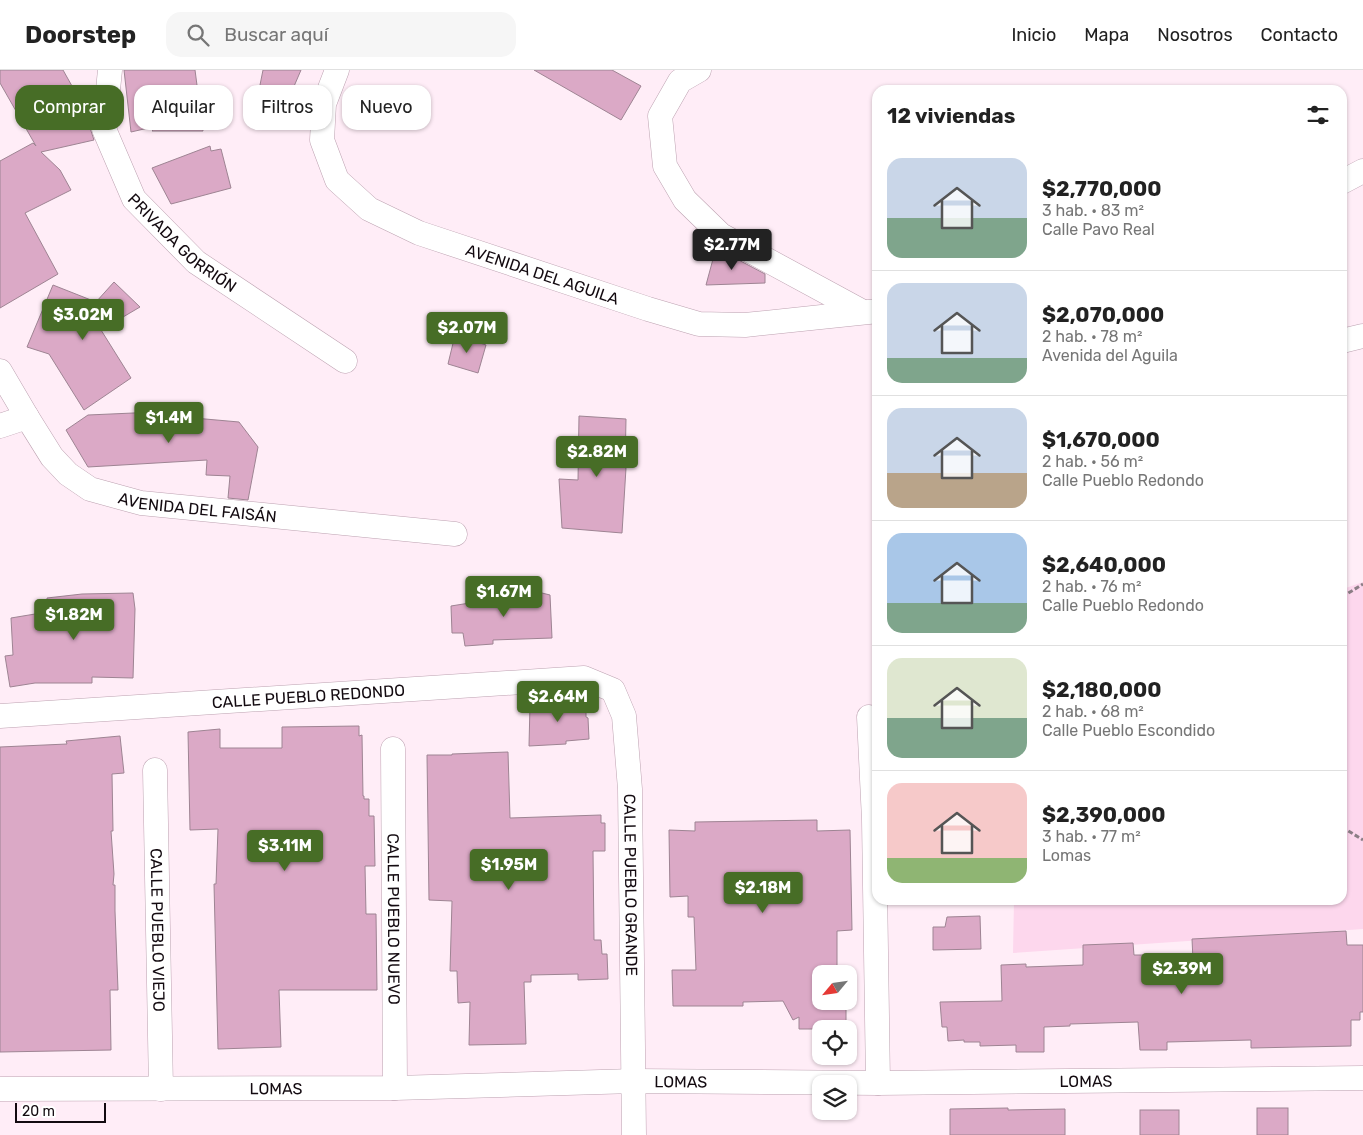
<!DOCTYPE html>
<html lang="es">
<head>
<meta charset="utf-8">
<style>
  body { margin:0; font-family:Rubik,sans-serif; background:#f6f6f6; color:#222; height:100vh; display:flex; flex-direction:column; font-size:19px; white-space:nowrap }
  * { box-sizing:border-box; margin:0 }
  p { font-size:16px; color:#767676 }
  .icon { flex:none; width:28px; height:28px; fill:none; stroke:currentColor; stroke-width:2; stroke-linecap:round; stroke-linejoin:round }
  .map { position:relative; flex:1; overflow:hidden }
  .side { position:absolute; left:872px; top:15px; width:475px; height:820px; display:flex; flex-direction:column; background:#fff; border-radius:15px; box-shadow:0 1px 4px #0004 }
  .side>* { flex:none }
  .banner { position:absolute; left:15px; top:15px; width:475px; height:45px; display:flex; gap:10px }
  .needle { width:32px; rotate:241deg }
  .controls { position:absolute; left:812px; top:895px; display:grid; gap:10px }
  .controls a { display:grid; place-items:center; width:45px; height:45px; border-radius:10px; background:#fff; box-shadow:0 1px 4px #0004; font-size:25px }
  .scale { position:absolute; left:15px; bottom:12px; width:91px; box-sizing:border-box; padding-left:5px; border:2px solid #130a10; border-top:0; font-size:14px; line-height:18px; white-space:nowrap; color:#130a10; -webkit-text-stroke:4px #fff; paint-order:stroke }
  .price { position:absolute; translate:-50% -42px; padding:0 11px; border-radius:5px; background:#476d26; color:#fff; font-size:16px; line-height:32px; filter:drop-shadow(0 1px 2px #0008) }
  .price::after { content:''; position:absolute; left:50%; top:30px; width:15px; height:11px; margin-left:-8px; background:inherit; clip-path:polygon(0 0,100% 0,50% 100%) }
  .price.on { background:#222; color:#fff }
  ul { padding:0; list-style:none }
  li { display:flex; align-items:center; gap:15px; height:125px; padding:0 15px }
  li+li { border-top:1px solid #e0e0e0 }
  li span { display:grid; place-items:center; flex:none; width:140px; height:100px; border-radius:15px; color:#555 }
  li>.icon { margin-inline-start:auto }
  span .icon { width:60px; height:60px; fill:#fffc; stroke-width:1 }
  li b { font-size:21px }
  h2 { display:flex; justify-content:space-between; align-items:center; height:60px; padding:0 15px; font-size:21px }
  .pill { padding:0 18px; border-radius:15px; background:#fff; box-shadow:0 1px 4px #0004; font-size:18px; line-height:45px }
  .pill.on { background:#476d26; color:#fff }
  header { display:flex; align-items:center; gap:30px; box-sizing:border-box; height:70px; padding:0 25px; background:#fff; border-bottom:1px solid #e0e0e0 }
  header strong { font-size:24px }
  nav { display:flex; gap:28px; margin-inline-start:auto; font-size:18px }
  .search { width:350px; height:45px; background:#f6f6f6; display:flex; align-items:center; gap:12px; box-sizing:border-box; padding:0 18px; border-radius:15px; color:#767676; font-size:19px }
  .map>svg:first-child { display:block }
  .green { fill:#fdd7ed }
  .building { fill:#dba9c6; stroke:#9e8493 }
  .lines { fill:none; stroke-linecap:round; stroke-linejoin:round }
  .street-casing { stroke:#bda2b1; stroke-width:25 }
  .path { stroke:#8c7e86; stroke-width:3; stroke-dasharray:5 2.5; stroke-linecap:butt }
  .street { stroke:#fff; stroke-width:24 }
  .labels { text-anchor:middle; stroke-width:4; stroke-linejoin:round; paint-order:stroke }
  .street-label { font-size:16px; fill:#130a10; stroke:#fff }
</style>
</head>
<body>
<header>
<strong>Doorstep</strong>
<div class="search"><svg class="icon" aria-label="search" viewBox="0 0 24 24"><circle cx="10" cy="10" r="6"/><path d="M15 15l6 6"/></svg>Buscar aquí</div>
<nav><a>Inicio</a><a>Mapa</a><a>Nosotros</a><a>Contacto</a></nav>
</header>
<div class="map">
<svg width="1363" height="1065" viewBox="0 0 1363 1065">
  <rect width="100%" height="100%" fill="#ffedf7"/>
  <path class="green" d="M1363,512V859L1013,883L1014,830H1342L1343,519Z"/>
  <g class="building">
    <path d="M0,0H63L91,50L90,58L94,70L41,82L60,100L71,120L25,143L58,204L0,238V91L33,73L36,76L0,13Z"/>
    <path d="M124,0H195L203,61H152L157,56L131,62Z"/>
    <path d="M263,0H301L289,28L258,25Z"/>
    <path d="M534,0H612L641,16L621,50Z"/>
    <path d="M210,76L211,81L221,79L231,118L171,134L152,98Z"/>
    <path d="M716,178L765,204V213L706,215Z"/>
    <path d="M114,212L140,237L101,260L131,308L84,340L49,284L27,277L53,215L96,232Z"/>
    <path d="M455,265L486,275L478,303L448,294Z"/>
    <path d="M156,342L157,347L194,344V348L239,352L258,377L248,430L228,428L230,406L206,405L207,390L88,397L66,360L88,345Z"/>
    <path d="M579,346L626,349L625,398H626L622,463L562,458L559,409L578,410Z"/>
    <path d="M505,521H534L550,525L552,568L493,570V574L465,576L463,563H452L451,536L482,531V528L506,527Z"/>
    <path d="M133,523L135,539L133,608L92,607V613H35L10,617L5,586L13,585L11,548L35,544H48L47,528L82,524Z"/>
    <path d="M586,630V647L588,648L589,669L566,671V674L529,676L530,635Z"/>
    <path d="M359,656V666L362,665L363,726H364V729H369V746H374L375,796H365L366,844H376L377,920H279L281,977L218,979L214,814H216L218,759L190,760L188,662L220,659V678H282V657Z"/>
    <path d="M120,666L124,703L112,704L113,761H111L114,804L113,815H115V841L118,920H110L111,980L0,982V677L67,674L66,671Z"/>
    <path d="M508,682L510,748L601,745V753H605V781H593L594,870H601L602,884H607L608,909L578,910V904L531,905V912H524L526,974L469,975L470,932L458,933L457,901H450L452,831L429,830L427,685H452V684Z"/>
    <path d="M817,750V761L850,760L852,860L837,861V904H821V931H846V959H799V947L793,950L783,931L743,932V936H673L672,900H696L694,847H688V826L670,827L669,760L695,761V752Z"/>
    <path d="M980,846L981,879L933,880V857H945L947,847Z"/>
    <path d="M1346,861L1347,875H1363V942H1360V950H1351V976L1251,978V970L1167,972V980H1140L1138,952L1070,954V956L1044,957V982H1016V975L980,976V972H964V970L948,971L947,957H942L940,932L1002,931L1001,895L1026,894V897L1083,895V875L1133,873L1134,885H1144V891L1193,890L1192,869Z"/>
    <path d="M1008,1038V1040L1065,1039V1065H950V1039Z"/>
    <rect x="1257" y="1038" width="31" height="27"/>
    <rect x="1140" y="1040" width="39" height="25"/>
  </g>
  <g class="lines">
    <g class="street-casing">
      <g id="street">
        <path id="s1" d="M110,0L104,59L134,129L196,192L345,291"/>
        <path id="s2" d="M337,0L324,34L322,70L337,110L369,139L419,163L648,239L699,254L745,255L878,241"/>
        <path d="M699,0L680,11L660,46L665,96L685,130L721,165L863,242"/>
        <path d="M1342,112L1363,101"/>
        <path d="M1342,271L1363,266"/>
        <path id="s3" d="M0,301L27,347L52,387L68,404L90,419L141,433L455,464"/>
        <path d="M0,356L27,347"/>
        <path id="s4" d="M0,646L584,608L613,620L624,646L630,719L634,1065"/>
        <path d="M869,647L874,750L878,1013"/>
        <path id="s5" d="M393,679L395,1018"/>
        <path id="s6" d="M155,700L161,1019"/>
        <path id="s7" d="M0,1019L395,1018L634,1011L878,1013L1363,1008"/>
      </g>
    </g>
    <g class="path">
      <path d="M1342,527L1363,514"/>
      <path d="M1342,757L1363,770"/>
    </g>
    <use href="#street" class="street"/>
  </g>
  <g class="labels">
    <g class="street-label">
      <text dy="6" stroke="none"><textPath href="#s1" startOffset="201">PRIVADA GORRIÓN</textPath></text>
      <text dy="6" stroke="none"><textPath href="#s2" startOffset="344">AVENIDA DEL AGUILA</textPath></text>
      <text dy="6" stroke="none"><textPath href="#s3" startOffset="260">AVENIDA DEL FAISÁN</textPath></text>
      <text dy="6" stroke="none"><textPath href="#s4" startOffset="309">CALLE PUEBLO REDONDO</textPath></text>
      <text dy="6" stroke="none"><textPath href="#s4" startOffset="814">CALLE PUEBLO GRANDE</textPath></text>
      <text dy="6" stroke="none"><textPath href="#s5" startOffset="170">CALLE PUEBLO NUEVO</textPath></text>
      <text dy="6" stroke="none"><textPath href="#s6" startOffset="160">CALLE PUEBLO VIEJO</textPath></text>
      <text dy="6" stroke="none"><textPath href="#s7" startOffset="681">LOMAS</textPath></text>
      <text dy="6" stroke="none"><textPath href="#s7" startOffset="1086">LOMAS</textPath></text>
      <text dy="6" stroke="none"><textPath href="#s7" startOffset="276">LOMAS</textPath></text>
    </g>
  </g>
</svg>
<div class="controls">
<a><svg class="needle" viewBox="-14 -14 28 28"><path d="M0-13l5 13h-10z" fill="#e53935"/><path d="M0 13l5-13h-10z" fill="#767676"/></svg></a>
<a><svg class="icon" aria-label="locate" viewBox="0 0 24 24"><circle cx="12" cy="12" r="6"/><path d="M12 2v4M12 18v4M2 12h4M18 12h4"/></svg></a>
<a><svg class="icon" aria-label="layers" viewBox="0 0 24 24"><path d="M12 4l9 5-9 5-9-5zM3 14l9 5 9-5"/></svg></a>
</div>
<div class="scale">20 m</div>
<b class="price on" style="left:732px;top:201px">$2.77M</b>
<b class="price" style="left:83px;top:271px">$3.02M</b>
<b class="price" style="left:467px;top:284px">$2.07M</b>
<b class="price" style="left:169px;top:374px">$1.4M</b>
<b class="price" style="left:597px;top:408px">$2.82M</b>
<b class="price" style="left:504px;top:548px">$1.67M</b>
<b class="price" style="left:74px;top:571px">$1.82M</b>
<b class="price" style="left:558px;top:653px">$2.64M</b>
<b class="price" style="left:285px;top:802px">$3.11M</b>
<b class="price" style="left:509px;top:821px">$1.95M</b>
<b class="price" style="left:763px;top:844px">$2.18M</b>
<b class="price" style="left:1182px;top:925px">$2.39M</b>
<div class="banner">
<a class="pill on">Comprar</a>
<a class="pill">Alquilar</a>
<a class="pill">Filtros</a>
<a class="pill">Nuevo</a>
</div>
<section class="side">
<h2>12 viviendas<svg class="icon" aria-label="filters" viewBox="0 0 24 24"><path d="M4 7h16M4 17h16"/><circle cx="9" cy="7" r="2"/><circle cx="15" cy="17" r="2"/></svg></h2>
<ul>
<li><span style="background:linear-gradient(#c9d6e8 60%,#7fa58c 0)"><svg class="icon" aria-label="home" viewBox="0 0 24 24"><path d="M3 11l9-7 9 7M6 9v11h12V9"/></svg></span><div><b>$2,770,000</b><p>3 hab. · 83 m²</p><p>Calle Pavo Real</p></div></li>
<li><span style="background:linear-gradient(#c9d6e8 75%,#7fa58c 0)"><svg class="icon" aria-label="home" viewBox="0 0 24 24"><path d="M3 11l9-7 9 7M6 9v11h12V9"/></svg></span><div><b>$2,070,000</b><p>2 hab. · 78 m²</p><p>Avenida del Aguila</p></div></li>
<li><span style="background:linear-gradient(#c9d6e8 65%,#b9a48a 0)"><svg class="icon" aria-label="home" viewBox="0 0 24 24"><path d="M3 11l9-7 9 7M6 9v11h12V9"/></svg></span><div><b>$1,670,000</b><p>2 hab. · 56 m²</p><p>Calle Pueblo Redondo</p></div></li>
<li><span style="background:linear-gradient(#a9c7e8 70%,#7fa58c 0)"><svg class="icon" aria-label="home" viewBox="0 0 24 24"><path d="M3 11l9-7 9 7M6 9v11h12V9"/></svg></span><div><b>$2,640,000</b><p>2 hab. · 76 m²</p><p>Calle Pueblo Redondo</p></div></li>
<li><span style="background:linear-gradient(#dfe7d0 60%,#7fa58c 0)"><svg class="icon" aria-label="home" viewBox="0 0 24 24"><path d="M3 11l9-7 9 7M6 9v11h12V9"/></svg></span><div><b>$2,180,000</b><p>2 hab. · 68 m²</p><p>Calle Pueblo Escondido</p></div></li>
<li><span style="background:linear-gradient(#f6c9c9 75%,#8fb573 0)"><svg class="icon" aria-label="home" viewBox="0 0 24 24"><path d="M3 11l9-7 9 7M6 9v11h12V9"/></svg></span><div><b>$2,390,000</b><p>3 hab. · 77 m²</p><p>Lomas</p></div></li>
</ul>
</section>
</div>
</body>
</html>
